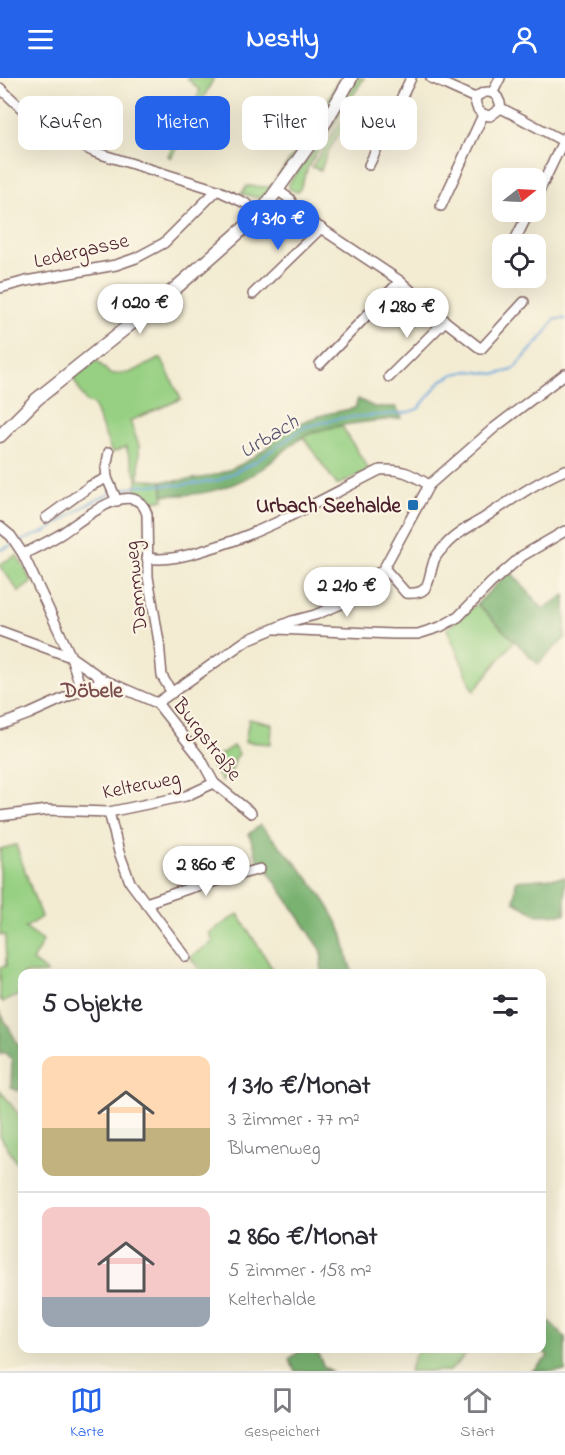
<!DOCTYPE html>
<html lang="de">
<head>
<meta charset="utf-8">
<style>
  body { margin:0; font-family:"Indie Flower",sans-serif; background:#f7f7f7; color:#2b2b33; height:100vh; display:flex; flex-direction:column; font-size:22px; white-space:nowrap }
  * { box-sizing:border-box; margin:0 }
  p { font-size:20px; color:#7c7c81 }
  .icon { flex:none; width:33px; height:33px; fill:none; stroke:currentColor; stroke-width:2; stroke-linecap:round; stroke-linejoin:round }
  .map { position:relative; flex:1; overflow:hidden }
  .side { position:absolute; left:18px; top:891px; width:528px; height:384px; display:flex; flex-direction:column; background:#fff; border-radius:12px; box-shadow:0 6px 24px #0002 }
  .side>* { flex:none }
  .guide { position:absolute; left:18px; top:18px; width:530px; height:54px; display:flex; gap:12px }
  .needle { width:39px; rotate:72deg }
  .buttons { position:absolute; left:492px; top:90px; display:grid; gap:12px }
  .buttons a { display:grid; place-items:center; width:54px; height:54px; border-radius:12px; background:#fff; box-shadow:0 6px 24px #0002; font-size:30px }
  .price { position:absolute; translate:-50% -51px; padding:0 14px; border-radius:21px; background:#fff; color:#222; font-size:20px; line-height:39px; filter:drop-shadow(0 2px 3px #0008) }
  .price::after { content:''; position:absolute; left:50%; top:36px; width:18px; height:14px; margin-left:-9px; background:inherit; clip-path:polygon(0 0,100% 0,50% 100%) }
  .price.on { background:#2563eb; color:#fff }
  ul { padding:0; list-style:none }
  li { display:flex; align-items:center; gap:18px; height:150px; padding:0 24px }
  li+li { border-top:2px solid #e1e1e2 }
  li span { display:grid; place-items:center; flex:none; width:168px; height:120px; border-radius:12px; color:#555 }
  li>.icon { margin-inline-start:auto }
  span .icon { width:72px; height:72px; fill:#fffc; stroke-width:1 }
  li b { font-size:26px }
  h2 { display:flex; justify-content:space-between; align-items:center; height:72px; padding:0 24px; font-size:26px }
  .chip { padding:0 21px; border-radius:12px; background:#fff; box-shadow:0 6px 24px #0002; font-size:21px; line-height:54px }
  .chip.on { background:#2563eb; color:#fff }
  header { display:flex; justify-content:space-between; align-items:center; height:78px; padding:0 24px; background:#2563eb; color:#fff; font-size:27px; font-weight:800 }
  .menu { display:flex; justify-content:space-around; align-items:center; height:84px; border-top:2px solid #e1e1e2; background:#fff; font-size:16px; color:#7c7c81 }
  .menu a { display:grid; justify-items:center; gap:3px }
  .menu .on { color:#2563eb }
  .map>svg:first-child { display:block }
  .green { fill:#97d083; stroke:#707857; stroke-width:1.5 }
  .forest { fill:#79b271; stroke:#62684e; stroke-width:1.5 }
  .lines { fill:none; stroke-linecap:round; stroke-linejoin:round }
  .stream { stroke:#6ca7dc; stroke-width:2 }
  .minor-casing { stroke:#856766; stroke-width:12 }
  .tertiary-casing { stroke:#856766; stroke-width:15 }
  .minor { stroke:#fff; stroke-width:9 }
  .tertiary { stroke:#fff; stroke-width:12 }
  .poi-dot { fill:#1f6fb2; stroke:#fcf5e5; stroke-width:2 }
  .labels { text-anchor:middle; stroke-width:4.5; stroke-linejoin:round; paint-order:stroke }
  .street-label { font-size:21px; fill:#4a1f2b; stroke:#fcf5e5 }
  .poi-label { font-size:21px; font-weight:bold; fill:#4a1f2b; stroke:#fcf5e5; text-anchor:end }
  .water-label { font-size:22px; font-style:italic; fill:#585572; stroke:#fcf5e5 }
  .neighbourhood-label { font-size:22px; font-weight:bold; fill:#7b4d4f; stroke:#fcf5e5 }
</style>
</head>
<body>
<header><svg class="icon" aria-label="menu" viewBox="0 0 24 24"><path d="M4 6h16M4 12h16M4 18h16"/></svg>Nestly<svg class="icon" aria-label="person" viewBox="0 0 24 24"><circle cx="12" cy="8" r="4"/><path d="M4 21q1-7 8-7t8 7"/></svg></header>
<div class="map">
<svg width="565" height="1293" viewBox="0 0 565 1293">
  <rect width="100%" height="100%" fill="#fcf5e5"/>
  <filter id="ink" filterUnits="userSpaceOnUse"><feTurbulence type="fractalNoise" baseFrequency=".0167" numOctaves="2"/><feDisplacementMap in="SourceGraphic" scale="12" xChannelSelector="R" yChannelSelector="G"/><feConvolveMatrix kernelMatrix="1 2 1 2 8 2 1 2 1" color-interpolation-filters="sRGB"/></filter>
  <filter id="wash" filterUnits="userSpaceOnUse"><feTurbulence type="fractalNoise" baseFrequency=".008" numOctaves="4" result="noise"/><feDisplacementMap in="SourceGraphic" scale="24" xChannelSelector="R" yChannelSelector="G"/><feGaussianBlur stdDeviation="1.35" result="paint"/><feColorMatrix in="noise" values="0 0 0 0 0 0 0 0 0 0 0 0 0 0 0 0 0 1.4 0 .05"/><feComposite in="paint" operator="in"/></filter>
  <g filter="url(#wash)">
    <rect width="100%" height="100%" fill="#f3ecd3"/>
    <g class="green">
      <path d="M187,0H214L171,80L168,78L200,13Z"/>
      <path d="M340,0H347L329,34L266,118L260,120L241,116L247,108L270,109L307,58Z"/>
      <path d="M358,0H364L308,89L300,111L297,114L289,111V105L323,61Z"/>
      <path d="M341,43H347L327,75L321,92L312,89Z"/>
      <path d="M161,280L181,321L130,343L139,368V402L162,403L164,422L148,423L136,414L137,400L126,369L112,375L93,326L86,324L73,300L96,282L110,296L129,295Z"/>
      <path d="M342,348L369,392L337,407L303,359L322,351Z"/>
      <path d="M17,477L32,504L19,514L0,488V486Z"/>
      <path d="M477,526L514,563L474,613L447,551Z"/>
      <path d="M249,641L272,646L271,666L245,664Z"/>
      <path d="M233,668L239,676L235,681L232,692L221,703L209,684Z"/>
      <path d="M16,767L41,839L25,850L43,863L32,883L46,893L47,895L22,896V916L3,924L0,921V889L6,888L5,857H0V771Z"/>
      <path d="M238,836L275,895H202L190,879L213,864L209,855Z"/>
      <path d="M0,1012L22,1041V1093L0,1058Z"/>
      <path d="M418,1270H471V1271L450,1293H409Z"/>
    </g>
    <g class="forest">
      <path d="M358,321L374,329H396L402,340C372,344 330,345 303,359C289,367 277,380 263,390C233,411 200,419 163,417L162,403C202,403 232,396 265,371C274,363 283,353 294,348C313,338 334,334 355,330Z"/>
      <path d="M510,493L543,531L565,517V560L538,586L477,526Z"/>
      <path d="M260,747C289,777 326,815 342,855C347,869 346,882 353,895H321L322,873L270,796L264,784L259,785L249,756Z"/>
      <path d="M565,799V836L538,837L514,824L516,803Z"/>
      <path d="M0,934L22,973V1009L18,1013L11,1009L12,982L4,974L0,977Z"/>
      <path d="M542,1236L565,1259V1293H532L548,1279L542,1269Z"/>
      <path d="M304,1270L316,1271L324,1289L331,1293H295L289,1281Z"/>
    </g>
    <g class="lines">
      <g class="stream">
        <path d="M116,413L143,407H182L217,403L255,384L305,349L340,340L405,335L418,331L441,303L454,296L469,293L496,296L513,292L544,257L555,241H565"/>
        <path d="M18,464L47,453L83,429L111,415"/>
        <path d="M0,472L13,467"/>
      </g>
    </g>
  </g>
  <g filter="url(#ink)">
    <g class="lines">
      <g class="minor-casing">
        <g id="minor">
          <path d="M431,0L475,20"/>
          <path d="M0,10L37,45L94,74L217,112L245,125L260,136"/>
          <path d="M493,14L500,0"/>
          <path d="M475,20C476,31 479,36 490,38L501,30"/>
          <path d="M475,20C488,9 499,14 501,30"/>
          <path d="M501,30L565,64"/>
          <path d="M369,87L411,0"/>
          <path d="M277,112L290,121L295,133L400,203L445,243L481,271L524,224"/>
          <path d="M536,120L565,59"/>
          <path d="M441,128L483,37"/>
          <path d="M513,166L529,134"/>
          <path d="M0,210L26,203L116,187L136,180L164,165L217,112"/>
          <path d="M253,216L321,150"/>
          <path d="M320,286L400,203"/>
          <path d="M389,299L445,243"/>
          <path d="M107,400L106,390L109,374"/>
          <path d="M46,440L90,408L107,400L117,423"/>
          <path d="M0,449L11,458L23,476L71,579L104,602L157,625L201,681L214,705L251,735"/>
          <path d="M23,476C36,470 49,463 61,456C80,444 134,396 147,436L148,499L159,564L162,598L172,615"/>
          <path d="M147,480C167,483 186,478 205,472C267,454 322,421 380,392C402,391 410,395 429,407"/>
          <path d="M384,490L406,515C431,517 427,504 433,486C434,480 439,474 443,470C453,457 471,448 484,440C510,423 536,404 565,392"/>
          <path d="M276,551L393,556H418L440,549L458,539L491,505L522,478L565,453"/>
          <path d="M0,553L71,579L81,611"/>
          <path d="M157,625L247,562L292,543L315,537L341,526L363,510L384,490L429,407L494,350L565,296"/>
          <path d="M0,647L29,636L104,602"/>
          <path d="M109,734L119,774L130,804L186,879"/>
          <path d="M0,738L48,732L109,734L186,718L214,705"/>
          <path d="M146,825L190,810L260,791"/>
        </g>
      </g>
      <g class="tertiary-casing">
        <path id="tertiary" d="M0,358L37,321L177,209L260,136L326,43L351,0"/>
      </g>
      <use href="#minor" class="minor"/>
      <use href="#tertiary" class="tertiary"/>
    </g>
  </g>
  <rect class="poi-dot" x="407" y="421" width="12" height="12" rx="3"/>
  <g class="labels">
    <g class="street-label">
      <text transform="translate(81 172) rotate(-13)" y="7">Ledergasse</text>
      <text transform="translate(135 509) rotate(-96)" y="7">Dammweg</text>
      <text transform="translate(208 661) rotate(52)" y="7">Burgstraße</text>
      <text transform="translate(141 706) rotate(-11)" y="7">Kelterweg</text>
    </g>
    <g class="poi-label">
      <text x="401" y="434">Urbach Seehalde</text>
    </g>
    <g class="water-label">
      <text transform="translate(268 357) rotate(-31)" y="8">Urbach</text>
    </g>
    <g class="neighbourhood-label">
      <text x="92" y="619">Döbele</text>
    </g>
  </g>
</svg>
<div class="buttons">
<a><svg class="needle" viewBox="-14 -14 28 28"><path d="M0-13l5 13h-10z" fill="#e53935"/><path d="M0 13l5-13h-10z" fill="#7c7c81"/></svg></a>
<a><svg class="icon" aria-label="locate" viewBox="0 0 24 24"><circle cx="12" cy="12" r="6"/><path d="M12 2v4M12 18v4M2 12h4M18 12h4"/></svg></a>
</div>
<b class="price on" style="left:278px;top:173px">1 310 €</b>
<b class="price" style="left:140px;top:257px">1 020 €</b>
<b class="price" style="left:407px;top:261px">1 280 €</b>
<b class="price" style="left:347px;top:540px">2 210 €</b>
<b class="price" style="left:206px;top:819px">2 860 €</b>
<div class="guide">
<a class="chip">Kaufen</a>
<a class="chip on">Mieten</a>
<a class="chip">Filter</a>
<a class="chip">Neu</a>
</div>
<section class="side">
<h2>5 Objekte<svg class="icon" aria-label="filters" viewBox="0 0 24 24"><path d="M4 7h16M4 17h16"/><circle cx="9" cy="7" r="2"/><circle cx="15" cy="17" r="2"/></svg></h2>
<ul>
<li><span style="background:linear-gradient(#ffd9b3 60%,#c2b280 0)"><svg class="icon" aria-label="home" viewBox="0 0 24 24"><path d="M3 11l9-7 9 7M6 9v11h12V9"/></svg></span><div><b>1 310 €/Monat</b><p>3 Zimmer · 77 m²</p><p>Blumenweg</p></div></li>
<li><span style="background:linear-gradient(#f6c9c9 75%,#9aa5b1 0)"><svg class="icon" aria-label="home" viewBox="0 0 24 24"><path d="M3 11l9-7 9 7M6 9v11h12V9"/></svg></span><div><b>2 860 €/Monat</b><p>5 Zimmer · 158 m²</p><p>Kelterhalde</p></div></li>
</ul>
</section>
</div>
<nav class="menu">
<a class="on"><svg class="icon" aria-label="map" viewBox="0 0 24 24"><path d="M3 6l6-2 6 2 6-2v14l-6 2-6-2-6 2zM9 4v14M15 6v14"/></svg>Karte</a>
<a><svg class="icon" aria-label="saved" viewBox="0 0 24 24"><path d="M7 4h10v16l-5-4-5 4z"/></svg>Gespeichert</a>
<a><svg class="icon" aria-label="home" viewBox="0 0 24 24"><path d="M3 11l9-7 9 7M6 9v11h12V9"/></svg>Start</a>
</nav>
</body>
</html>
